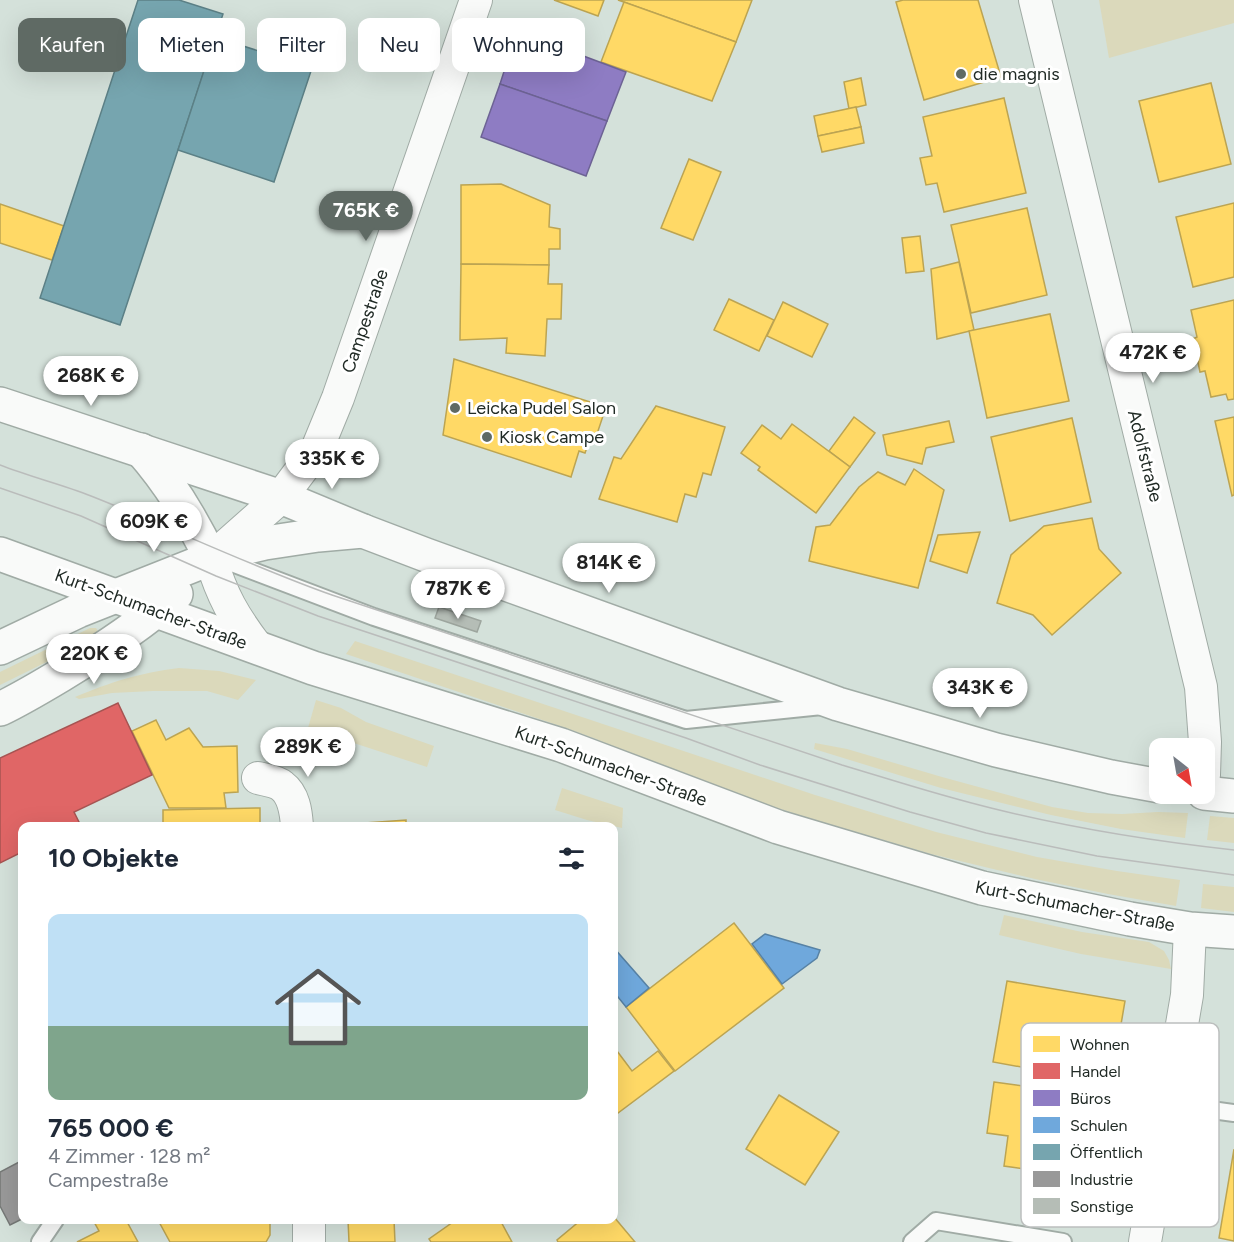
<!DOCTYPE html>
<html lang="de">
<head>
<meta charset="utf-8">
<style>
  body { margin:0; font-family:Figtree,sans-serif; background:#f6f6f7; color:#1f2937; height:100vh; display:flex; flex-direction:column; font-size:22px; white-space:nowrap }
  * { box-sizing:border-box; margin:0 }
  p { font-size:20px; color:#747a83 }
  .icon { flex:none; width:33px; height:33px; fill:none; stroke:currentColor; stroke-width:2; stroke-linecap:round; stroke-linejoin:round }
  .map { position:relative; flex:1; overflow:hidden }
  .drawer { position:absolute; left:18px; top:822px; width:600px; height:402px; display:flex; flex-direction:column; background:#fff; border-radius:12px; box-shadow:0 6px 24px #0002 }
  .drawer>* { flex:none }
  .hud { position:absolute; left:18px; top:18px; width:600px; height:54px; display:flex; gap:12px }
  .needle { width:39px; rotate:149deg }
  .controls { position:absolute; left:1149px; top:738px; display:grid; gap:12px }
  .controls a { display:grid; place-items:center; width:66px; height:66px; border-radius:12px; background:#fff; box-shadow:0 6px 24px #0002; font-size:30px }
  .price { position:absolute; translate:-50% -51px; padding:0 14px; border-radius:21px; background:#fff; color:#222; font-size:20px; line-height:39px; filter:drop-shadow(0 2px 3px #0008) }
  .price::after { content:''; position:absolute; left:50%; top:36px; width:18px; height:14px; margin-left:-9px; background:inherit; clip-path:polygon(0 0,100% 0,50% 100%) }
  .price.on { background:#5f6a64; color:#fff }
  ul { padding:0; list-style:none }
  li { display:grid; align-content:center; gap:12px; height:318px; padding:0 30px }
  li+li { border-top:2px solid #e0e1e3 }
  li span { display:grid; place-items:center; height:186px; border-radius:12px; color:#555 }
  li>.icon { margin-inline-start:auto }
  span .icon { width:108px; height:108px; fill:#fffc; stroke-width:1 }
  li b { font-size:26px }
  h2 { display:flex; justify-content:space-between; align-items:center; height:72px; padding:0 30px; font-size:26px }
  .pill { padding:0 21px; border-radius:12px; background:#fff; box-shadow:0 6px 24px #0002; font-size:21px; line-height:54px }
  .pill.on { background:#5f6a64; color:#fff }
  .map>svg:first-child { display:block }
  .green { fill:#dbd9bb }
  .homes { fill:#ffd966; stroke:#bca452; stroke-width:1.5 }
  .shops { fill:#e06666; stroke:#a65452; stroke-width:1.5 }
  .offices { fill:#8e7cc3; stroke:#6d6394; stroke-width:1.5 }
  .schools { fill:#6fa8dc; stroke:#5782a5; stroke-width:1.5 }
  .public { fill:#76a5af; stroke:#5c8086; stroke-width:1.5 }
  .industry { fill:#999; stroke:#757876; stroke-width:1.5 }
  .building { fill:#b5bdb6; stroke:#9da59e; stroke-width:1.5 }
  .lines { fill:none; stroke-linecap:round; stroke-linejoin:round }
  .service-casing { stroke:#a0aba5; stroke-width:20 }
  .minor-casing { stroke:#a0aba5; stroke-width:34 }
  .tertiary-casing { stroke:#a0aba5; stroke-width:36 }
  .secondary-casing { stroke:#a0aba5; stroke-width:36 }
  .service { stroke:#f9faf9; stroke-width:16 }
  .minor { stroke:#f9faf9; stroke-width:32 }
  .tertiary { stroke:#f9faf9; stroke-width:33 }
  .secondary { stroke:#f9faf9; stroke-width:33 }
  .tram { stroke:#babcbb; stroke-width:1.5 }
  .poi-dot { fill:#5f6a64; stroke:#fff; stroke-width:2 }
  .labels { text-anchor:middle; stroke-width:6; stroke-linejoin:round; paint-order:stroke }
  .poi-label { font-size:18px; fill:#202a25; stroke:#fff; text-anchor:start }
  .street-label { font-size:18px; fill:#202a25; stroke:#fff }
  .key { fill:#fff; stroke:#bcbfbe; stroke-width:1.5 }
  .key-label { font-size:16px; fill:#202a25 }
</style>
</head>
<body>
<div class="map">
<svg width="1234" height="1242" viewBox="0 0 1234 1242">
  <rect width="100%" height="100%" fill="#d4e1da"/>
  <g class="green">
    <path d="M1099,0H1234V23L1109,58Z"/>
    <path d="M90,628H96L99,633L97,637L0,685V672Z"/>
    <path d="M355,641L815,795L936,832L1037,857L1117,871L1180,880L1176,906L1108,894L1035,879L931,854L808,818L694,781L648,764L596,739L560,726L346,654Z"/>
    <path d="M179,668L219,671L256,680L238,700L207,691H153L112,693L79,699L75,697C111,682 139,673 179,668Z"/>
    <path d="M316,700L341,708L366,722L434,746L427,767L308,728Z"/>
    <path d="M815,743L847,749L942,777L1052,807L1088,813L1122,814L1158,812L1188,813L1185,838L1121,829L1051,815L941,788L814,749Z"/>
    <path d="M562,788L623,808L622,828L587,820L555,810Z"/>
    <path d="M1210,816L1234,818V843L1207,840Z"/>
    <path d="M1203,884L1234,887V912L1201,908Z"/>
    <path d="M1004,915L1082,932L1149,942L1164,951L1169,960L1171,969L1081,954L999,935Z"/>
  </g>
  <g class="homes">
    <path d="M554,0H604L598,16Z"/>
    <path d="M618,0H752L736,42Z"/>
    <path d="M903,0H978L1001,77L924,100L896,2Z"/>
    <path d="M624,2L736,42L712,101L601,62Z"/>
    <path d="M861,78L866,105L849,109L844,82Z"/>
    <path d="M1211,83L1231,164L1159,182L1139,101Z"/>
    <path d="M1004,98L1026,193L944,212L937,183L926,185L920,158L932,156L923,117Z"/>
    <path d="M856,107L861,127L818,136L814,116Z"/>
    <path d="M861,127L864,143L822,152L818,136Z"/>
    <path d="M689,159L721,172L693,240L661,228Z"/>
    <path d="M501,184L550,205L549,227L560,229V249H549V265L461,264V185Z"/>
    <path d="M1234,203V277L1193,287L1176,217Z"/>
    <path d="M0,204L64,226L52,260L0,243Z"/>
    <path d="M1027,208L1047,295L971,313L951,225Z"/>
    <path d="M920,236L924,271L906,273L902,238Z"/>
    <path d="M959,262L974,330L937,339L931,269Z"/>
    <path d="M461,264L549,265L548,284H562L561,319H547L545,356L506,353L507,338L460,340Z"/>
    <path d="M729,299L774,320L759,351L714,330Z"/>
    <path d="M1234,300V399L1228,400L1226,394L1211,397L1205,371L1200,372L1193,339L1197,337L1191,310Z"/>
    <path d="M783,302L828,324L812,357L767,336Z"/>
    <path d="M1050,314L1069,401L987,418L969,331Z"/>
    <path d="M454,359L606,407L597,434L592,433L585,453L579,451L571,477L443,435Z"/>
    <path d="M656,406L725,427L711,475L703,473L696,497L685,494L677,522L599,499L614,457L621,459Z"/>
    <path d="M854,417L875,433L850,467L829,451Z"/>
    <path d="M1234,417V495L1232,496L1215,421Z"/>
    <path d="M1072,418L1091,502L1010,521L991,437Z"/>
    <path d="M949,421L954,442L926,448L922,464L887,455L883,435Z"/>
    <path d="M792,424L850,467L816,513L758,470L760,467L741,453L762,425L781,439Z"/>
    <path d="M914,469L944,490L918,588L809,561L816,527L830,525L859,487L878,472L905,485Z"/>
    <path d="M1092,518L1099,549L1121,573L1052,635L1033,615L997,603L1011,555L1044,526Z"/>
    <path d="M980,532L967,573L930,561L938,535Z"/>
    <path d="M156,720L166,740L189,728L203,747L237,746L238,792L224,793L226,808H169L132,731Z"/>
    <path d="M260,808V826H163V810Z"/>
    <path d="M406,820V826H337V825Z"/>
    <path d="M734,923L784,988L675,1071L626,1007Z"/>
    <path d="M1007,981L1125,1001L1111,1083L993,1062Z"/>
    <path d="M614,1047L632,1071L658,1051L674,1071L614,1116Z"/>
    <path d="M994,1082L1110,1098L1099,1179L1004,1166L1008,1136L987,1133Z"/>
    <path d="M779,1095L839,1132L805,1185L746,1149Z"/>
    <path d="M1234,1149V1241L1219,1238Z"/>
    <path d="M614,1217L635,1242H558L557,1240L581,1220H614Z"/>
    <path d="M93,1220H126L138,1242H77L99,1231Z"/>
    <path d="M158,1220H270V1235L266,1242H170Z"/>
    <path d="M348,1220H394L395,1242H349Z"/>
    <path d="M456,1220H500L512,1242H431L429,1239Z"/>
  </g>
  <path class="shops" d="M118,703L152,775L74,812L81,826H22V852L0,863V758Z"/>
  <g class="offices">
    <path d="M517,31L626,72L607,121L500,84Z"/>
    <path d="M500,84L607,121L586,176L481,137Z"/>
  </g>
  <g class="schools">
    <path d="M765,934L820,950L817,958L782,984L752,944Z"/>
    <path d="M614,948L649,988L626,1007L614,992Z"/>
  </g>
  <g class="public">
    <path d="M138,0H179L223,14L120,325L40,298Z"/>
    <path d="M215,37L312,68L274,182L178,150Z"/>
  </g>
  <path class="industry" d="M21,1161L22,1219L10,1225L0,1206V1172Z"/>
  <path class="building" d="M439,607L481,621L477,632L435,618Z"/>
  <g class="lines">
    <g class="service-casing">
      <g id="service">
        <path d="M222,555L224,560L374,617L686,720L822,706"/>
        <path d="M1168,1104L1234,1113"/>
        <path d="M40,1242L55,1220"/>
        <path d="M912,1242L936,1221L1063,1242"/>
      </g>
    </g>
    <g class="minor-casing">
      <g id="minor">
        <path d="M1035,0L1201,687L1205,742L1204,775"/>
        <path d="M257,647C234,617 222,596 211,559L281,497L317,449L338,398L476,0"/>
        <path d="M258,778C265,780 276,781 282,786C294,795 296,812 297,826"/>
        <path d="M309,1220V1242"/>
        <path d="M1145,1242L1187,995L1190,929"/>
      </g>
    </g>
    <g class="tertiary-casing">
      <g id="tertiary">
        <path d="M141,450C170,483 192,519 211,559"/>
        <path d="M0,648L78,611L227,552L265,543L318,535L363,531"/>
        <path d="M0,709C21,699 41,687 61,675C101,651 141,625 176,594"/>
      </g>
    </g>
    <g class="secondary-casing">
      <g id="secondary">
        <path d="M0,404L281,497L363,531L426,555L838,704L996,750L1111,777L1160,786"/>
        <path d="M0,554L313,668L561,745L778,827L982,888L1130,919L1190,929L1234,932"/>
        <path d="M1204,793L1234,796"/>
      </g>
    </g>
    <use href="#service" class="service"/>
    <use href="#minor" class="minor"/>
    <use href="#tertiary" class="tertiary"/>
    <use href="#secondary" class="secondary"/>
    <g class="tram">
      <path d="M0,465C30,477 61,484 91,496C172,528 250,566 332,595L842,765C892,780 941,796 991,808C1071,828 1152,841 1234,850"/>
      <path d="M0,488L81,516L216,576L318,616L686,738L760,765L910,812L986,833L1097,856L1234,875"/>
    </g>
  </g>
  <g class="poi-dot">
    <circle cx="961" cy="74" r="6"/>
    <circle cx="455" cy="408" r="6"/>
    <circle cx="487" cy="437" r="6"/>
  </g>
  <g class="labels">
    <g class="poi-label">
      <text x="973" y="80">die magnis</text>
      <text x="467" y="414">Leicka Pudel Salon</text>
      <text x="499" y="443">Kiosk Campe</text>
    </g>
    <g class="street-label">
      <text transform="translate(365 321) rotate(-71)" y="6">Campestraße</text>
      <text transform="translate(1145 456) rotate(76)" y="6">Adolfstraße</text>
      <text transform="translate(151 609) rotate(20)" y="6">Kurt-Schumacher-Straße</text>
      <text transform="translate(611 766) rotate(20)" y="6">Kurt-Schumacher-Straße</text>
      <text transform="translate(1075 906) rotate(11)" y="6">Kurt-Schumacher-Straße</text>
    </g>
  </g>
  <rect x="1021" y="1023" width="198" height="204" rx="9" class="key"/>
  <rect x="1033" y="1036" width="27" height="16" fill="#ffd966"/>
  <rect x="1033" y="1063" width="27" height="16" fill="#e06666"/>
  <rect x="1033" y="1090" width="27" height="16" fill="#8e7cc3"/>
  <rect x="1033" y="1117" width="27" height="16" fill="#6fa8dc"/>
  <rect x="1033" y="1144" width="27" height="16" fill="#76a5af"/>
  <rect x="1033" y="1171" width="27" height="16" fill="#999"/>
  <rect x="1033" y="1198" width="27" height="16" fill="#b5bdb6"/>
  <g class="key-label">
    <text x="1070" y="1050">Wohnen</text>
    <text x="1070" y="1077">Handel</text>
    <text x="1070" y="1104">Büros</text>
    <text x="1070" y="1131">Schulen</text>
    <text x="1070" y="1158">Öffentlich</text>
    <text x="1070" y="1185">Industrie</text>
    <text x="1070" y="1212">Sonstige</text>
  </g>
</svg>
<div class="controls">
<a><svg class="needle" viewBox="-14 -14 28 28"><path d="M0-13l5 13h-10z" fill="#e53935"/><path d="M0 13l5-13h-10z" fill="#747a83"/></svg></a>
</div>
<b class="price on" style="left:366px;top:242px">765K €</b>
<b class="price" style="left:1153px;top:384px">472K €</b>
<b class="price" style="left:91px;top:407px">268K €</b>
<b class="price" style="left:332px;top:490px">335K €</b>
<b class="price" style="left:154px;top:553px">609K €</b>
<b class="price" style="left:609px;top:594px">814K €</b>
<b class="price" style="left:458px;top:620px">787K €</b>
<b class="price" style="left:94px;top:685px">220K €</b>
<b class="price" style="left:980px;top:719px">343K €</b>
<b class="price" style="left:308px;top:778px">289K €</b>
<div class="hud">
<a class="pill on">Kaufen</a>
<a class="pill">Mieten</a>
<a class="pill">Filter</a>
<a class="pill">Neu</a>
<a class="pill">Wohnung</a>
</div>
<section class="drawer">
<h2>10 Objekte<svg class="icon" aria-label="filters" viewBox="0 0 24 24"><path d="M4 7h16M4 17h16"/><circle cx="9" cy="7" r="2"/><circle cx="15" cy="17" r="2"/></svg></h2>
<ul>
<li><span style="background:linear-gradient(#bfe0f5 60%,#7fa58c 0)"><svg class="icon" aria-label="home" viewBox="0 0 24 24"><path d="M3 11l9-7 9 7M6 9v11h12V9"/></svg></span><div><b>765 000 €</b><p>4 Zimmer · 128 m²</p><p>Campestraße</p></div></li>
</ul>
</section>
</div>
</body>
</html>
